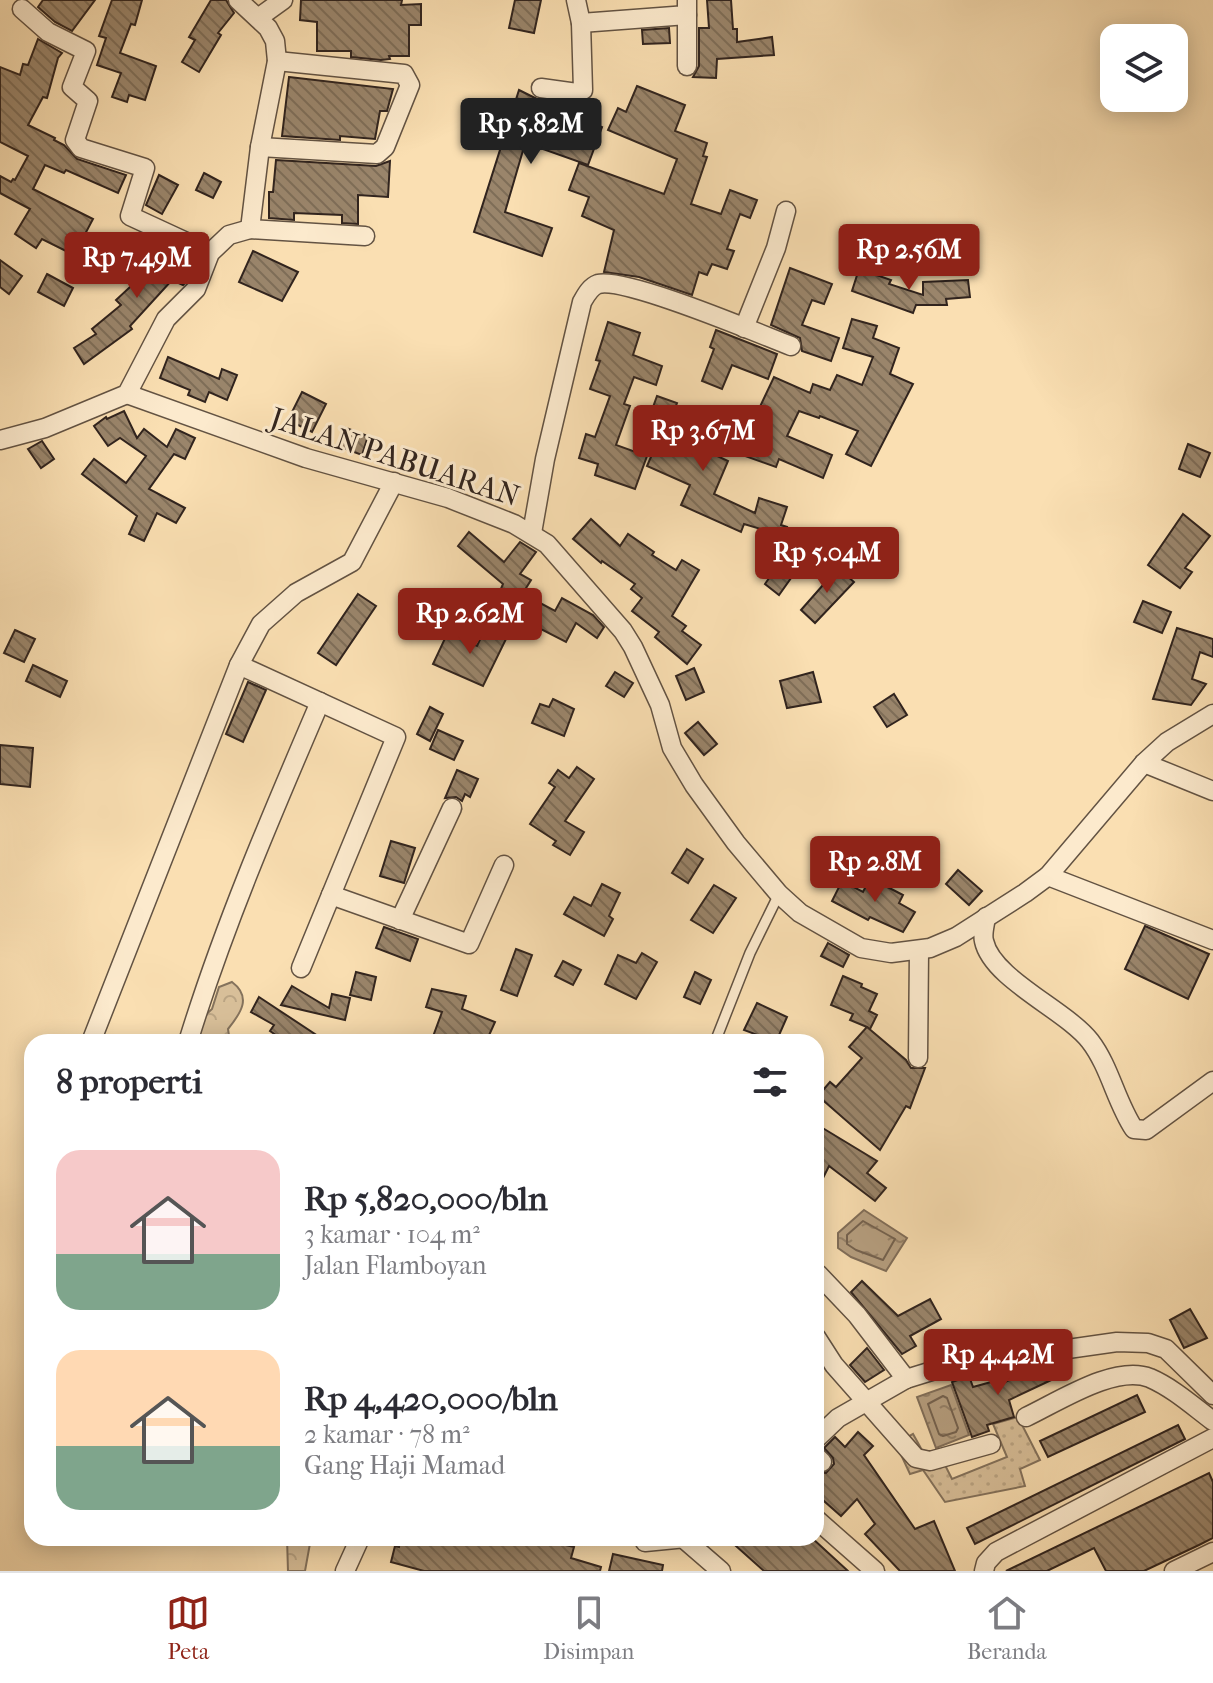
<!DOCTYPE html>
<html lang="id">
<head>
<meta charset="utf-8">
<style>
  body { margin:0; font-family:"IM FELL French Canon",serif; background:#f7f7f7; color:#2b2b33; height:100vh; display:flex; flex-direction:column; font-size:30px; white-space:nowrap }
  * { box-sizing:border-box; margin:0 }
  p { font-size:26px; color:#7c7c81 }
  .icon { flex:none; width:44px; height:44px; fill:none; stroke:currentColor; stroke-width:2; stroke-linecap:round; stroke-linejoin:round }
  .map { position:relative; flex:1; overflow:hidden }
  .sheet { position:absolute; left:24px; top:1034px; width:800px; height:512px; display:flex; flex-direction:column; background:#fff; border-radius:24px; box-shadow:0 4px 20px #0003 }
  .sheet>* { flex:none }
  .fabs { position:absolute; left:1100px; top:24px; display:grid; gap:16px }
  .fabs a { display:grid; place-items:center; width:88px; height:88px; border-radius:16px; background:#fff; box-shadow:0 4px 20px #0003; font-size:40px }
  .price { position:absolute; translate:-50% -68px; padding:0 18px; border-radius:8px; background:#8f2418; color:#fff; font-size:26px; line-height:52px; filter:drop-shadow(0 2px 4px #0008) }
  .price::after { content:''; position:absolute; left:50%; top:48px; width:24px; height:18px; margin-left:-12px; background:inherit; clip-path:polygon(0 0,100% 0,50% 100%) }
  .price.current { background:#222; color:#fff }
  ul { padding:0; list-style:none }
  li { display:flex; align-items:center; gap:24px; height:200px; padding:0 32px }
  li span { display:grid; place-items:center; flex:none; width:224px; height:160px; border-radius:24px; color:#555 }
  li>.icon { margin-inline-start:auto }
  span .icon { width:96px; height:96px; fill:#fffc; stroke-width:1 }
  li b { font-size:34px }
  h2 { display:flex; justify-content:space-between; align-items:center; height:96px; padding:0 32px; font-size:34px }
  .tab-bar { display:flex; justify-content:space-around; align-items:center; height:112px; border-top:2px solid #e1e1e2; background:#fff; font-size:22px; color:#7c7c81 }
  .tab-bar a { display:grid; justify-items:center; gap:4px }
  .tab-bar .current { color:#8f2418 }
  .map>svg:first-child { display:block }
  .green { fill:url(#green-dots); stroke:#84725c; stroke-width:2 }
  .forest { fill:url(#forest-crowns); stroke:#84725c; stroke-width:2 }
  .water { fill:url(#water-ripples); stroke:#816e59; stroke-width:2 }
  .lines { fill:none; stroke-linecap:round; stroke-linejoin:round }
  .shore { stroke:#74624f; stroke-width:2 }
  .building { fill:url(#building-back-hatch); stroke:#31241e; stroke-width:2 }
  .lane-casing { stroke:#635343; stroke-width:12 }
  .street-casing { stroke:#635343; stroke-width:21 }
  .lane { stroke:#fceacd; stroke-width:9 }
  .street { stroke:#fceacd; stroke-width:18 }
  .labels { text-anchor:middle; stroke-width:6; stroke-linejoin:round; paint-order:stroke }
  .street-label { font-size:30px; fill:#31241e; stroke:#fceacd }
</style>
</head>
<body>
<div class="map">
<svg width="1213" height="1571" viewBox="0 0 1213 1571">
  <defs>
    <pattern id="green-dots" width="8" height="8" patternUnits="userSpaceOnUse" patternTransform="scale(2)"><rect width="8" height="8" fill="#d8bf99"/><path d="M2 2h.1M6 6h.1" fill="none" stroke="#baa483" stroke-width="1.8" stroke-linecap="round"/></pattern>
    <pattern id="forest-crowns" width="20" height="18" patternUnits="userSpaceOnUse" patternTransform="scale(2)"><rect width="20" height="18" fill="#d8bf99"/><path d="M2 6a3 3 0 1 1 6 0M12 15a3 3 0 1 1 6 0" fill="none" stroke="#baa483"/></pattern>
    <pattern id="water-ripples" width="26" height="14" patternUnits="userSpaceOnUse" patternTransform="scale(2)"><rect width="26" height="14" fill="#b69f80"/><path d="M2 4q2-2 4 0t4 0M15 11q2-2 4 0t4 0" fill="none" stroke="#958168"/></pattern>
    <pattern id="building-back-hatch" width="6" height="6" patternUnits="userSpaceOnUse" patternTransform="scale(2)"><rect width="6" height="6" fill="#9a856b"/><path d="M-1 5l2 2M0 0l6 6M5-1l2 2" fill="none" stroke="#7e6d57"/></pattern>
  </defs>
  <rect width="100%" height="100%" fill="#fadfb2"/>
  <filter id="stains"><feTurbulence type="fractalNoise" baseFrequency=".0025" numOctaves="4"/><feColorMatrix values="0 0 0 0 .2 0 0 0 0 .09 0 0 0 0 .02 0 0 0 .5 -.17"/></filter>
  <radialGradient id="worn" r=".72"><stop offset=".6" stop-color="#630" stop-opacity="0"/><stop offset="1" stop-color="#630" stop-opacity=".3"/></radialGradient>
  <path class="green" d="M1018,1417L1040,1460L1020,1469L1025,1486L945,1502L923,1470L910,1474L896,1444L913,1434L933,1470L945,1465L952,1479L1007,1457L993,1424Z"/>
  <g class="forest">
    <path d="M232,982C252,997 241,1013 228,1029L230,1042H183L184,1035L212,1009L219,987Z"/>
    <path d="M287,1538H311L305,1571H288Z"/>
  </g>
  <g class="water">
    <path d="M864,1210L907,1238L886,1271L851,1257L838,1248V1233Z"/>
    <path d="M951,1385L969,1435L936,1448L917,1397Z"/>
  </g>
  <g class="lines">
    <g class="shore">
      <path d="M863,1221L895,1239L883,1260L856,1250L847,1244V1235Z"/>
      <path d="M943,1396L947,1398L958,1428L956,1432L943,1436L939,1434L928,1404Z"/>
    </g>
  </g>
  <g class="building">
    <path d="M43,0H95L72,31L55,22L38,7Z"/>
    <path d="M112,0H142L135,25L131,24L120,53L156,66L145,100L129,95L127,102L112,97L121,73L97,65L106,38L99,36Z"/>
    <path d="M211,0H226L234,13L218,33L221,35L199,72L182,62L195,40L189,37Z"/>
    <path d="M301,0H402L401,5L421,4V25H409V56H389L390,59L381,60L351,57V51H317V22L300,20Z"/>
    <path d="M515,0H541L534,33L509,28Z"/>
    <path d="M707,0H731L733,29H737V42L772,37L774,55L717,59L716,78L693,77L699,66V28H709Z"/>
    <path d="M669,28L670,43L643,44L642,30Z"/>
    <path d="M38,39L62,53L58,58L47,98L43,97L28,125L55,138L54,140L64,145L77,159L126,175L118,193L66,170L64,173L45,165L33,189L93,219L74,255L42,239L36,248L15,234L30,209L0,193V176L11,182L13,179L15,180L28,156L0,142V67L20,75L23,64L28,65Z"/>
    <path d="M289,77L393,89L387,111H380L375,139L340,136V140L282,136Z"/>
    <path d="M637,86L685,105L675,131L707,143L703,156L707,157L691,204L721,214L730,190L757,200L750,218L740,214L727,249L734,251L727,269L712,264L707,275L699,272L692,295L639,277L604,272L614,230L582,216L589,197L569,190L579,163L664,194L677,159L608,130L618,108L626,112Z"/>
    <path d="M519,90L539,100L579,112L577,118L602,127L588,165L529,144L528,149L524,147L505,212L552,228L542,256L474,232Z"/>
    <path d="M276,160L376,166L390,161L388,197L358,195V224L342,223V215L294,213V220L269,218V192H273Z"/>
    <path d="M204,173L221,182L213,198L196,190Z"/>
    <path d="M159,175L178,185L162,214L146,205Z"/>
    <path d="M159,245L178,256L180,252L195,259L186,282L183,285L172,280L130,326L132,329L84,364L74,348L96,334L92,329L121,305L116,300L143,275Z"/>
    <path d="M253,251L298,272L282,301L239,282Z"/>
    <path d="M0,260L22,276L9,294L0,287Z"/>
    <path d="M790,268L832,284L824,304L812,300L802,325L839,338L831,361L802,351L800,338L771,325Z"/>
    <path d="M859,269L891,280L889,284L923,295V282L968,280L970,297L946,299L947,305H916L913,313L852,291Z"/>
    <path d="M47,274L73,288L64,306L38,292Z"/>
    <path d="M852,319L877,326L873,338L899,348L890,374L913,384L871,466L846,454L858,431L820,416L819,418L799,411L787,436L832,455L823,478L779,459L776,467L745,456L761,415L757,413L774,377L810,393L813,384L830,390L837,375L862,385L873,357L843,348Z"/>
    <path d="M608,322L640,333L633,355L662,366L656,385L634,377L624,404L630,406L616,445L647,456L635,489L595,475L598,464L579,458L586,434L595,437L610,396L590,389L600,361L596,360Z"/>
    <path d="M716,330L777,354L768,379L732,365L722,389L702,381L714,349L710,347Z"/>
    <path d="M168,357L219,379L222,369L237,375L227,400L209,392L205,402L188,395L190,390L160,378Z"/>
    <path d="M302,392L326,404L312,432L288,420Z"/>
    <path d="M657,396L677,403L674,411L707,426L698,447L728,461L714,494L755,513L759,498L787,507L781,525L787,527L784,536L744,524L741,532L681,505L690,485L647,466L664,427L648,421Z"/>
    <path d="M124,411L137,438L144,429L167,447L176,429L195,438L185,459L174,454L149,489L185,508L176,523L157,513L144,541L129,534L137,516L82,474L94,459L126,483L146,456L120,438L108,446L94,426L106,417L107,419Z"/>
    <path d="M346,428L368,436L362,455L340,447Z"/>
    <path d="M42,441L54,459L41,468L28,449Z"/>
    <path d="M1188,444L1210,453L1200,477L1179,469Z"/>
    <path d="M1183,514L1210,536L1185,568L1192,572L1180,588L1148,565Z"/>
    <path d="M591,519L620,546L628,534L654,552L652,555L676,570L682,560L699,570L672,616L686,626L682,631L701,645L687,664L655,637L659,632L632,611L642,598L631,589L635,584L602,561L601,563L573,539Z"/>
    <path d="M469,532L504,562L520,542L536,552L520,574L531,580L518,601L500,591L503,584L458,546Z"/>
    <path d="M781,561L796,571L779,595L765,584Z"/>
    <path d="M838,568L854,582L815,623L801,610Z"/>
    <path d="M358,594L376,606L336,665L318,653Z"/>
    <path d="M525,595L555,611L562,598L593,615L604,627L597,638L576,623L566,642L541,629L538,633L513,619Z"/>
    <path d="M1143,601L1171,612L1162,633L1134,622Z"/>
    <path d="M1177,628L1213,639V657L1200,652L1192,679L1206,684L1191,705L1153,699Z"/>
    <path d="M485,629L506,639L483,686L433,664L448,632L477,646Z"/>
    <path d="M15,630L35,639L24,662L4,653Z"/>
    <path d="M33,665L67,681L60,697L26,681Z"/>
    <path d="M694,668L704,692L686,700L676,676Z"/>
    <path d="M615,672L633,683L624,697L606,686Z"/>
    <path d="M813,672L821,702L787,708L780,681Z"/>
    <path d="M248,682L266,690L243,742L226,734Z"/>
    <path d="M894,694L907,715L887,727L874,707Z"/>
    <path d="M553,699L574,709L564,736L532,723L540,704L549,707Z"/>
    <path d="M430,707L443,714L430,741L417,734Z"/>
    <path d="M698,722L717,744L704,755L685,733Z"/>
    <path d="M438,730L463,741L454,760L430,749Z"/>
    <path d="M0,745L33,748L30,787L0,784Z"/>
    <path d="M577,767L594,779L565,821L584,832L570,855L553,845L556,841L530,824L555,787L549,783L558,770L569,778Z"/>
    <path d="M457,770L478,779L470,797L465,794L462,801L456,797L445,798Z"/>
    <path d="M391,841L415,848L404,883L380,876Z"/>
    <path d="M687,849L703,859L688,883L672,873Z"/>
    <path d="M958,870L982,891L969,905L946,884Z"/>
    <path d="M870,878L903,895L899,903L915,912L903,932L870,917L868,920L832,901L842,881L863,892Z"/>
    <path d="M602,884L620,893L609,916L613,919L604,936L564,914L574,897L591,906Z"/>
    <path d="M714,885L736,898L713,933L691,920Z"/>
    <path d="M1145,926L1209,954L1188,999L1125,969Z"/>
    <path d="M384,927L418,939L410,961L376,948Z"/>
    <path d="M828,943L849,955L843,967L821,956Z"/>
    <path d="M516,949L532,955L517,996L501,990Z"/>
    <path d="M642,953L657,962L636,999L605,984L618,955L636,963Z"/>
    <path d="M563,961L581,970L573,985L555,976Z"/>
    <path d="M356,972L376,977L371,1000L350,995Z"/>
    <path d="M695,972L711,980L700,1004L684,997Z"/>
    <path d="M843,976L862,984L861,987L877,994L869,1011L877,1015L870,1029L867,1027L906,1060L911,1068H925L910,1108L906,1106L880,1150L818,1096L830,1082L836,1087L862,1058L849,1047L867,1027L850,1020L853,1014L831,1005Z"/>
    <path d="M292,986L329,1008L332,994L350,998L345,1020L281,1005Z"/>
    <path d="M432,989L466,996L462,1009L495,1022L486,1042H431L442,1012L426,1007Z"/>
    <path d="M259,997L327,1042H286L270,1031L274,1025L251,1012Z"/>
    <path d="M757,1003L787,1017L776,1042L744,1030Z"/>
    <path d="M816,1124L877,1161L867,1173L886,1188L875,1201L829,1166L816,1192Z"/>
    <path d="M862,1281L898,1316L930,1299L941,1319L910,1336L916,1346L902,1354L851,1292Z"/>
    <path d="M1190,1309L1207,1338L1184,1348L1170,1320Z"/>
    <path d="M867,1348L884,1370L865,1382L850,1365Z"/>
    <path d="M1056,1363L1062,1375L1009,1400L1014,1417L987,1425L989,1431L972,1437L952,1382L969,1376L973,1387L1002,1379L1003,1383L1041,1365Z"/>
    <path d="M1137,1395L1145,1412L1048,1457L1040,1441Z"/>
    <path d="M1178,1425L1185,1439L975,1544L967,1528Z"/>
    <path d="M858,1432L873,1446L864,1455L915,1529L934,1521L955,1571H900L865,1534L875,1524L857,1499L841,1516L816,1494V1472L826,1473L834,1464L833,1458L824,1448L835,1437L845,1447Z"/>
    <path d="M1209,1473L1213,1482V1538L1199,1545L1144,1571H1106L1094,1548L1047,1571H1006Z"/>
    <path d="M400,1538H536L574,1547L571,1558L601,1567L600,1571H424L391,1562L395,1546L399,1547Z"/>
    <path d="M727,1538H812L848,1571H764Z"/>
    <path d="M613,1554L663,1565L662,1571H609Z"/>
  </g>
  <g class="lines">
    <g class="lane-casing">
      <path id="lane" d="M715,1042L750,953L779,894"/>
    </g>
    <g class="street-casing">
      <g id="street">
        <path d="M576,0L581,23L687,15V0"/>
        <path d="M22,9L48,32L86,51L72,87L88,101L75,140L81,148L145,168L130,216L210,253"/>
        <path d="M258,18L283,0"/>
        <path d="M687,66V15"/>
        <path d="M541,88L577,93L583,90L581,23"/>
        <path d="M260,147L377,154L385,147L410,85L404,74L277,61"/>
        <path d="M250,229L365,236"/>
        <path d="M744,328L776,248L786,211"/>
        <path d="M127,394L306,458L448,498L514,524L547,544L623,631L633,647L660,705L672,748L694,785L736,843L779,894L800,913L861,948L891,953L930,948L956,937L1025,893L1048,876L1144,763L1167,742L1213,714"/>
        <path d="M0,440L45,428L127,394L166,319L196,289L210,253L229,235L250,229L260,147L277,61L275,41L268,28L238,0"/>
        <path d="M394,482L352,562L296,593L261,624L239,665L396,737L331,895L469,944L504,865"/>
        <path d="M532,533L545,459L582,302C586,295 590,287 598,284C626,277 757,333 791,346"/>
        <path d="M1144,763L1213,791"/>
        <path d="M1048,876L1213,940"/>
        <path d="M986,917C985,925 982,934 984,941C992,979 1066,1010 1090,1041C1110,1067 1116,1102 1134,1129L1146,1130L1213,1081"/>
        <path d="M400,920L452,808"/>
        <path d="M301,968L331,895"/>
        <path d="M91,1042L239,665"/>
        <path d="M188,1042C224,925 272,814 320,702"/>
        <path d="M918,1058L919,951"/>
        <path d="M818,1274L857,1315L906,1379"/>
        <path d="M816,1337L834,1365L916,1458L930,1461L991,1444"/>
        <path d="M1026,1417C1058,1402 1115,1364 1150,1378C1173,1388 1193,1406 1213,1421"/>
        <path d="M816,1439L838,1418L906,1379L948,1366L1117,1342L1148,1343L1166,1349L1213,1395"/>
        <path d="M816,1456L822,1462"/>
        <path d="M816,1519L875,1571"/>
        <path d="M684,1539L721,1571"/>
        <path d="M645,1542L686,1538"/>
        <path d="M345,1571L360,1538"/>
        <path d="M984,1571L986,1563L996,1552L1213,1438"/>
        <path d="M1174,1571L1213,1552"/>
      </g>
    </g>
    <use href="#lane" class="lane"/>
    <use href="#street" class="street"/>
  </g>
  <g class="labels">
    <g class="street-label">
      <text transform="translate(395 457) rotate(18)" y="10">JALAN PABUARAN</text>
    </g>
  </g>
  <rect width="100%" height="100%" filter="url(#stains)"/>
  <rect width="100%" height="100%" fill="url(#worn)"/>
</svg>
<div class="fabs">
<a><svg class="icon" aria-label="layers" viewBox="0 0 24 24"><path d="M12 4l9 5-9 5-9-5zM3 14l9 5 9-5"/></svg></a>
</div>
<b class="price current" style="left:531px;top:166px">Rp 5.82M</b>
<b class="price" style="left:909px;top:292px">Rp 2.56M</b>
<b class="price" style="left:137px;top:300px">Rp 7.49M</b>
<b class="price" style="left:703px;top:473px">Rp 3.67M</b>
<b class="price" style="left:827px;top:595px">Rp 5.04M</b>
<b class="price" style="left:470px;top:656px">Rp 2.62M</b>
<b class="price" style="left:875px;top:904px">Rp 2.8M</b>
<b class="price" style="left:998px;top:1397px">Rp 4.42M</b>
<section class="sheet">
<h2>8 properti<svg class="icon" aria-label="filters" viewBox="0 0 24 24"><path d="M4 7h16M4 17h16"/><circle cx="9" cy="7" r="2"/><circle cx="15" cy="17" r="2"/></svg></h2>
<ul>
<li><span style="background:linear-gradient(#f6c9c9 65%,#7fa58c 0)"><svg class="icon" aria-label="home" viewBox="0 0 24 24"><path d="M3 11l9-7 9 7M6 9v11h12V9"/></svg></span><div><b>Rp 5,820,000/bln</b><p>3 kamar · 104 m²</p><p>Jalan Flamboyan</p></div></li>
<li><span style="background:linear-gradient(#ffd9b3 60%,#7fa58c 0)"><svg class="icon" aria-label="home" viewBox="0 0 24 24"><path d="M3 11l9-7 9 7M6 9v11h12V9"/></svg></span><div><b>Rp 4,420,000/bln</b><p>2 kamar · 78 m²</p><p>Gang Haji Mamad</p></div></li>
</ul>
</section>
</div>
<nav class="tab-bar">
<a class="current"><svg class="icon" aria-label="map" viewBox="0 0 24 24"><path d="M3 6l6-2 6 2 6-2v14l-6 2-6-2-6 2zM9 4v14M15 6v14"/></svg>Peta</a>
<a><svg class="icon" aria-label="saved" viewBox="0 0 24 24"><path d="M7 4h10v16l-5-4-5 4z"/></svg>Disimpan</a>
<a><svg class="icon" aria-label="home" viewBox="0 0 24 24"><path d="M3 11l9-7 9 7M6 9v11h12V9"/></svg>Beranda</a>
</nav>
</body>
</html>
